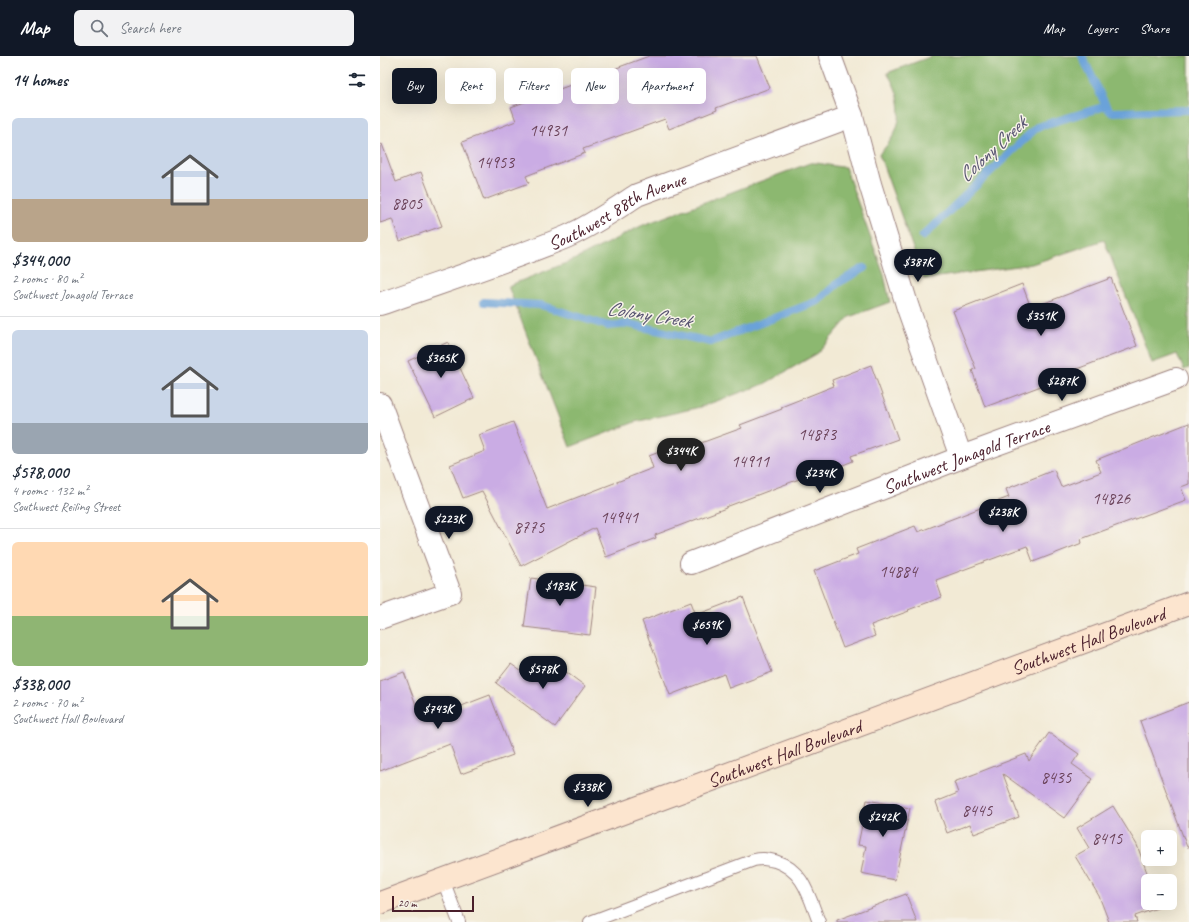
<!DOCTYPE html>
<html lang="en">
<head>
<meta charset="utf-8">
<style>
  body { margin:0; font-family:Caveat,sans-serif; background:#f2f2f3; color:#1f2937; height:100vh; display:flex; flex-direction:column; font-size:15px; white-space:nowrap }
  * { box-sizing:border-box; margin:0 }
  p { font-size:13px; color:#747a83 }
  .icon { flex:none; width:22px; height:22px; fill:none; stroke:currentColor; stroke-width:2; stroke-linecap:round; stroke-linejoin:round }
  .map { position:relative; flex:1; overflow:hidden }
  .sheet { display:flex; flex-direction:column; background:#fff; width:380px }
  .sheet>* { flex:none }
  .guide { position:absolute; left:12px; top:12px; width:380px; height:36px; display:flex; gap:8px }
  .controls { position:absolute; left:761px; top:774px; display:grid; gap:8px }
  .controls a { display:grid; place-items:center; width:36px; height:36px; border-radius:6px; background:#fff; box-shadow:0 4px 16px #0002; font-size:20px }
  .scale { position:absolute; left:12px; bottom:10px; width:82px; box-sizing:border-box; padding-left:4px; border:2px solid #4a1f2b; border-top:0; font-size:11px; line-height:14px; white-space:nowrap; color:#4a1f2b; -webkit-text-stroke:3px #f7f3e8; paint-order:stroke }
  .price { position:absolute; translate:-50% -34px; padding:0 9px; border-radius:14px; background:#111827; color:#fff; font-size:13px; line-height:26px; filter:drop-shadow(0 1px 2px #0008) }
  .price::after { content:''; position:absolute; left:50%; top:24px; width:12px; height:9px; margin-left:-6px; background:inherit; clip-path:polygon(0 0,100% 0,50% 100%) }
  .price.selected { background:#222; color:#fff }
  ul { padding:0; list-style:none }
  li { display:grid; align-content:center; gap:8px; height:212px; padding:0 12px }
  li+li { border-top:1px solid #e0e1e3 }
  li span { display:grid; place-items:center; height:124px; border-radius:6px; color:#555 }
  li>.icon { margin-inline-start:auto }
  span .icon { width:72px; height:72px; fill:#fffc; stroke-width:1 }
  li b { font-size:17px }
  h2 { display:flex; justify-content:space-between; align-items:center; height:48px; padding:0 12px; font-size:17px }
  .chip { padding:0 14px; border-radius:6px; background:#fff; box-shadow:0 4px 16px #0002; font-size:14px; line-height:36px }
  .chip.selected { background:#111827; color:#fff }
  header { display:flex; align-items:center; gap:24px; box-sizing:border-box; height:56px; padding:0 20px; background:#111827; color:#fff }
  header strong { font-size:19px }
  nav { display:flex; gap:22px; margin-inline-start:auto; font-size:14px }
  .search { width:280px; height:36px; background:#f2f2f3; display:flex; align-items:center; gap:10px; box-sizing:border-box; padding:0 14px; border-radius:6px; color:#747a83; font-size:15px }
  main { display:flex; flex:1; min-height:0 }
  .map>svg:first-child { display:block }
  .forest { fill:#8cb870; stroke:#6b6c4e }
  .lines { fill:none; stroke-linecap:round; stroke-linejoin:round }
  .stream { stroke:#6aa2d9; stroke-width:8 }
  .building { fill:#caace4 }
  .service-casing { stroke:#9e8480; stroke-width:14 }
  .minor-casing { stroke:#9e8480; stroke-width:24 }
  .secondary-casing { stroke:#9e8480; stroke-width:24 }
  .service { stroke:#fff; stroke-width:12 }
  .minor { stroke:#fff; stroke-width:22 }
  .secondary { stroke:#fce5cf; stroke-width:22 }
  .labels { text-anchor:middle; stroke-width:3; stroke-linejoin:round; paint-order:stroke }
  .number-label { font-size:17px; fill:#6a4259 }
  .street-label { font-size:19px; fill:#4a1f2b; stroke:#f7f3e8 }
  .water-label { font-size:20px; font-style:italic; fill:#575371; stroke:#f7f3e8 }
</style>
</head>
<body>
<header>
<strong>Map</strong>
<div class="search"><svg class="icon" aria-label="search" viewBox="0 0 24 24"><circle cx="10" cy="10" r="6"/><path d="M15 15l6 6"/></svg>Search here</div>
<nav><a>Map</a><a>Layers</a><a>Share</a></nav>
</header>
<main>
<section class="sheet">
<h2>14 homes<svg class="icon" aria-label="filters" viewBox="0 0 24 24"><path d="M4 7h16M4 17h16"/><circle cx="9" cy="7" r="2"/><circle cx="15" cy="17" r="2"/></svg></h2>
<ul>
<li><span style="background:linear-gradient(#c9d6e8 65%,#b9a48a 0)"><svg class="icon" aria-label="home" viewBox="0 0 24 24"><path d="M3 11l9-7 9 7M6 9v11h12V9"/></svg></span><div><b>$344,000</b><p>2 rooms · 80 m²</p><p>Southwest Jonagold Terrace</p></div></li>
<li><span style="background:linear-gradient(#c9d6e8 75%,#9aa5b1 0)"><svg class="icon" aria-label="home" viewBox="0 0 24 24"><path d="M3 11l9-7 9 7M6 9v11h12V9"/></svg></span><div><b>$578,000</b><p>4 rooms · 132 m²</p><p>Southwest Reiling Street</p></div></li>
<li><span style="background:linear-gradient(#ffd9b3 60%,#8fb573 0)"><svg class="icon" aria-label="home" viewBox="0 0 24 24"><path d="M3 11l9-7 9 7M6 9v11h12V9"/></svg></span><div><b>$338,000</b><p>2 rooms · 70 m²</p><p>Southwest Hall Boulevard</p></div></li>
</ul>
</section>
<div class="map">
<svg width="809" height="866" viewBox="0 0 809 866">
  <rect width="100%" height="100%" fill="#f7f3e8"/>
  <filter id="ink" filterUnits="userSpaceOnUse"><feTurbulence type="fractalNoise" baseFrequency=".025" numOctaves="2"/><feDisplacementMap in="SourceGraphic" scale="8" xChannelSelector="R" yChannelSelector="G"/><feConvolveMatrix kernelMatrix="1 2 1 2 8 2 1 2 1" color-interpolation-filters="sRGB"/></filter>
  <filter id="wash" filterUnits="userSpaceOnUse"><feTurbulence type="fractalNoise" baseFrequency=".012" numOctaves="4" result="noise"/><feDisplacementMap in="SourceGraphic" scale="16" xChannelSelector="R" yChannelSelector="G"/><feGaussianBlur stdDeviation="0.9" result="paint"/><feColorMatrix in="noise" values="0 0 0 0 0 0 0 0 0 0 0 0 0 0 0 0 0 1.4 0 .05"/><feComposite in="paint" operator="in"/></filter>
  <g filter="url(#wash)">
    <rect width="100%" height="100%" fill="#f2ead5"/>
    <g class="forest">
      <path d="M552,0H809V312L804,314L797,298L772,307L724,184L652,208L544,223L499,98C524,74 526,45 507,17Z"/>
      <path d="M430,107C439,106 453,111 465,111L504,219L510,246L469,261L438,297L384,328L320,351L255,366L190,391L128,230L196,203L263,169Z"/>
    </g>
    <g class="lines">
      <g class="stream">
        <path d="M702,0L726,50"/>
        <path d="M543,180L657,71L726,50L731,56L809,54"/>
        <path d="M104,246L161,249L228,270L249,268L331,286L438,245L458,227L484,212"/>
      </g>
    </g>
    <g id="blocks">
      <g class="building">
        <path d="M269,0H377L390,32L336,52L337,54L289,73L285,63L203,93L205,97L146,120L149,127L104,144L82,86L136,65L131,51Z"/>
        <path d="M2,88L16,126L41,116L62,170L20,185L12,163L0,167V89Z"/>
        <path d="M731,222L757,290L676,321L677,324L605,351L592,314L596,313L573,255L642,228L651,252Z"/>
        <path d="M68,286L94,342L55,361L28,305Z"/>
        <path d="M491,309L518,383L471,400L473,405L428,423L427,420L346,451V452L275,479L276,482L226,501L215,472L141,510L102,435L83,442L70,409L105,395L99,379L133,366L167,453L273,412L269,400L307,385L310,391L362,372L360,369L402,353L401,351L454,330L452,324Z"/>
        <path d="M809,367V428L801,431L806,444L701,483L702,487L653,506L647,490L556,524L562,541L528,554L529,555L491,569L495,580L463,592L434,515L478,498L476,493L535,470L538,476L629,441L626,433L674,414L681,431L721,416L716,404Z"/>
        <path d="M151,522L216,531L210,579L144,571Z"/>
        <path d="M363,541L392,616L349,632L344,618L290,639L262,565L311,546L316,559Z"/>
        <path d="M167,602L205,630L175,671L116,627L131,608L152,623Z"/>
        <path d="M24,616L42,665L110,639L133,699L81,718L70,688L0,715V625Z"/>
        <path d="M809,646V791H807L760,665Z"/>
        <path d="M669,677L699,698L692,708L713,723L684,762L623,718L639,761L594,778L590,768L567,777L556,746L578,737L574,726L646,698L649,705Z"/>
        <path d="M487,744L530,752L515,824L481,817L486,790L478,789Z"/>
        <path d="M733,750L757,789L770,825H768V847H779L780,851L755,860L757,866H729L719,840L695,800L709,792L697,772Z"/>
        <path d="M526,838L537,866H457V864Z"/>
      </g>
    </g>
  </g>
  <g filter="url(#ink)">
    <use href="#blocks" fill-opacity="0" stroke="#9e8480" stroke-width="1"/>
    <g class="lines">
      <g class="service-casing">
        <g id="service">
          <path d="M63,824L79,866"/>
          <path d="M210,866L374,804C383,802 386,803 395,805C424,814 429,841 439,866"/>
        </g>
      </g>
      <g class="minor-casing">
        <g id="minor">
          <path d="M450,0L472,60L490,128L528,252L581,401"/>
          <path id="s1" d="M0,248C62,226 126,206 186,181C211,170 234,154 257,139L472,60"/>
          <path d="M0,348L70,537L0,562"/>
          <path id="s2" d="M311,507L595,396L796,323"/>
        </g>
      </g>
      <g class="secondary-casing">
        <g id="secondary">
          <path id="s3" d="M0,847L809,547"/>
        </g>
      </g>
      <use href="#service" class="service"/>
      <use href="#minor" class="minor"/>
      <use href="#secondary" class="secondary"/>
    </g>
  </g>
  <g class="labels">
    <g class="number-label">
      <text x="168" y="80">14931</text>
      <text x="115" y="112">14953</text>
      <text x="27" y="153">8805</text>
      <text x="437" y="384">14873</text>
      <text x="370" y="411">14911</text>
      <text x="731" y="448">14826</text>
      <text x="239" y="467">14941</text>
      <text x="149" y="477">8775</text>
      <text x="518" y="521">14884</text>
      <text x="676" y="727">8435</text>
      <text x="597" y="760">8445</text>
      <text x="727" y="788">8415</text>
    </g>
    <g class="street-label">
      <text dy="7" stroke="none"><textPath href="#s1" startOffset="255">Southwest 88th Avenue</textPath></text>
      <text dy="7" stroke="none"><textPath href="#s2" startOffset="295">Southwest Jonagold Terrace</textPath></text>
      <text dy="7" stroke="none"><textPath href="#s3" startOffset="755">Southwest Hall Boulevard</textPath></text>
      <text dy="7" stroke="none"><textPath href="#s3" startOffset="431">Southwest Hall Boulevard</textPath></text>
    </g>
    <g class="water-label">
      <text transform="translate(612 93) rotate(-43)" y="7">Colony Creek</text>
      <text transform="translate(269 258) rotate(9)" y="7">Colony Creek</text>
    </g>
  </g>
</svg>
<div class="controls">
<a>+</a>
<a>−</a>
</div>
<div class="scale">20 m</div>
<b class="price" style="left:538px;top:227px">$387K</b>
<b class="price" style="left:661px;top:281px">$351K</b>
<b class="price" style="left:61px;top:323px">$365K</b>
<b class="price" style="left:682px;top:346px">$287K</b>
<b class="price selected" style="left:301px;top:416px">$344K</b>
<b class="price" style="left:440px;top:438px">$234K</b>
<b class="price" style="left:623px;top:477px">$238K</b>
<b class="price" style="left:69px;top:484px">$223K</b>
<b class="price" style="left:180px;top:551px">$183K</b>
<b class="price" style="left:327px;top:590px">$659K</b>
<b class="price" style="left:163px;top:634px">$578K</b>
<b class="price" style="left:58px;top:674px">$743K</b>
<b class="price" style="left:208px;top:752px">$338K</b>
<b class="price" style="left:503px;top:782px">$242K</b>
<div class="guide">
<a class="chip selected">Buy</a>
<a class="chip">Rent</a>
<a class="chip">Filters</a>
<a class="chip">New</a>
<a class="chip">Apartment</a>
</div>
</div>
</main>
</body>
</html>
